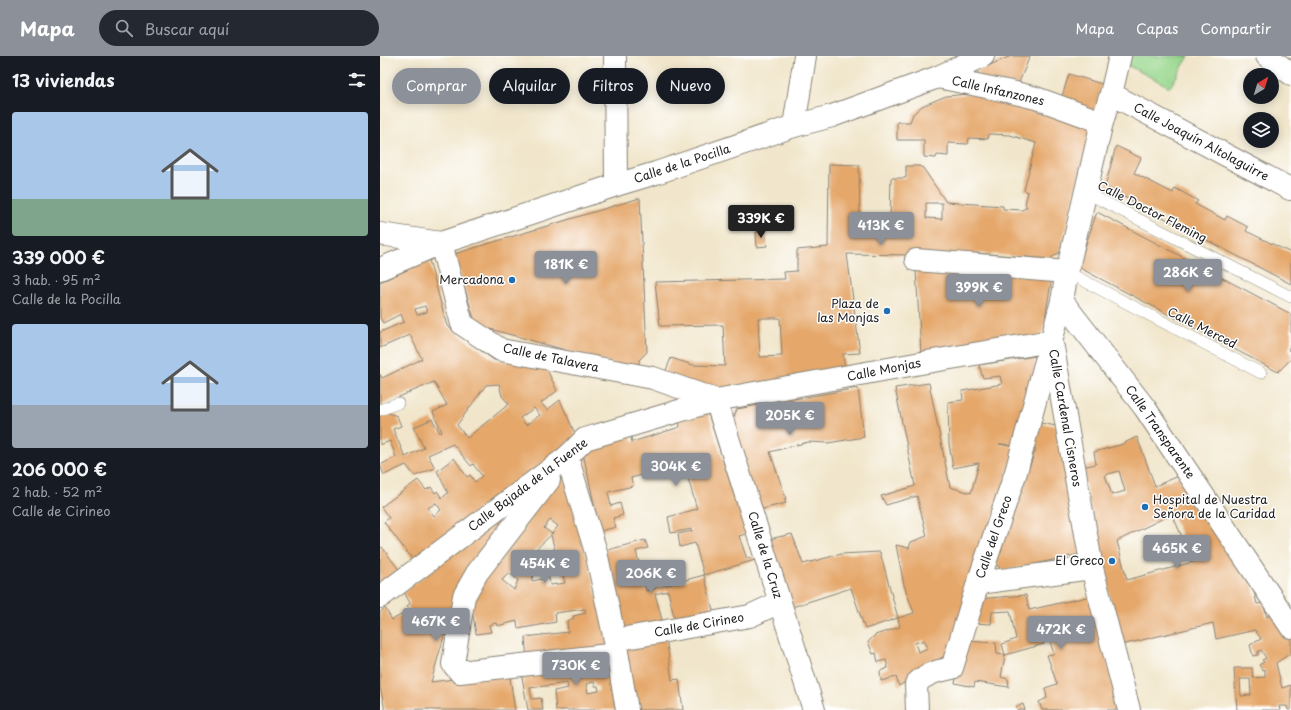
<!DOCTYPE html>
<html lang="es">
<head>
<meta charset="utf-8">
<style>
  body { margin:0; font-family:"Playpen Sans",sans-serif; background:#242831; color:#f1f3f6; height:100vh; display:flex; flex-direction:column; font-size:15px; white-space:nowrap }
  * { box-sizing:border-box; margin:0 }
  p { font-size:13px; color:#9ea1a6 }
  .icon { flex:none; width:22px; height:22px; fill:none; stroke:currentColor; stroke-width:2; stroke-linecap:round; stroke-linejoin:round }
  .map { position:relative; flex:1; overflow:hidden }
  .drawer { display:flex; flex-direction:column; background:#171b24; width:380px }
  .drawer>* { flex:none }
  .guide { position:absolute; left:12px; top:12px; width:380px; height:36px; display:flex; gap:8px }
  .needle { width:26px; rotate:38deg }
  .buttons { position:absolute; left:863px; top:12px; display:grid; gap:8px }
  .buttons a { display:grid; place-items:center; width:36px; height:36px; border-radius:50%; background:#171b24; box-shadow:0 2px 10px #0003; font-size:20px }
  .price { position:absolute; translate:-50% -34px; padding:0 9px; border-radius:4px; background:#8c9099; color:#fff; font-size:13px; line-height:26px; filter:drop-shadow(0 1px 2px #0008) }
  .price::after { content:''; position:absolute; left:50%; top:24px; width:12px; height:9px; margin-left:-6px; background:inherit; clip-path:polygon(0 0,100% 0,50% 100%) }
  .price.active { background:#222; color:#fff }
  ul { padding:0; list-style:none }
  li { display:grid; align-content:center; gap:8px; height:212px; padding:0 12px }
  li span { display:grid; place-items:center; height:124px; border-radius:4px; color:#555 }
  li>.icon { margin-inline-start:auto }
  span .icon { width:72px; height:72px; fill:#fffc; stroke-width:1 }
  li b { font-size:17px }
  h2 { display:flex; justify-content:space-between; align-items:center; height:48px; padding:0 12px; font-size:17px }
  .pill { padding:0 14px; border-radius:18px; background:#171b24; box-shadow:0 2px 10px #0003; font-size:14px; line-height:36px }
  .pill.active { background:#8c9099; color:#fff }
  header { display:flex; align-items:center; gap:24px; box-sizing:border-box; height:56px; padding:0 20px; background:#8c9099; color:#fff }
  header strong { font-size:19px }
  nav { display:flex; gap:22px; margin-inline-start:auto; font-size:14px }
  .search { width:280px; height:36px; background:#242831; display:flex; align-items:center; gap:10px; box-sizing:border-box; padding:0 14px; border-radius:22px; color:#9ea1a6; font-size:15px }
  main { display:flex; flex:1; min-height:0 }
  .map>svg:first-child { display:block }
  .green { fill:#98d78d; stroke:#5a7a54 }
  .building { fill:#e5a76b; fill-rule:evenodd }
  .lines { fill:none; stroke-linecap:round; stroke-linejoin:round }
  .lane-casing { stroke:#868174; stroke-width:12 }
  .street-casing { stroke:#868174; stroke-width:24 }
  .lane { stroke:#fff; stroke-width:11 }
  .street { stroke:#fff; stroke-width:22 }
  .poi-dot { fill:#1f6fb2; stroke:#fff; stroke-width:1.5 }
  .labels { text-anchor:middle; stroke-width:3; stroke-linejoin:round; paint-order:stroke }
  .street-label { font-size:12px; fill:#1c1c1c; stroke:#fff }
  .poi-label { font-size:12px; fill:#1c1c1c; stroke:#fff; text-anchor:end }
</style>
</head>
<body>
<header>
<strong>Mapa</strong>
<div class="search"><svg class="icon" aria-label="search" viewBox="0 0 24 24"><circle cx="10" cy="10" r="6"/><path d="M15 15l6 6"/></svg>Buscar aquí</div>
<nav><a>Mapa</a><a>Capas</a><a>Compartir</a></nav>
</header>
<main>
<section class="drawer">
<h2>13 viviendas<svg class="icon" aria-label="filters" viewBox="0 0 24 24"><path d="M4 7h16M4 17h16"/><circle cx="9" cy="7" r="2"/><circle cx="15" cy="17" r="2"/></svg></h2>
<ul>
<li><span style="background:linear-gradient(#a9c7e8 70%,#7fa58c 0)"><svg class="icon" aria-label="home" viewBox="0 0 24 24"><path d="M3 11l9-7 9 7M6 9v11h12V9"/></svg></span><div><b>339 000 €</b><p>3 hab. · 95 m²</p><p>Calle de la Pocilla</p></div></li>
<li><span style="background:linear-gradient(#a9c7e8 65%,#9aa5b1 0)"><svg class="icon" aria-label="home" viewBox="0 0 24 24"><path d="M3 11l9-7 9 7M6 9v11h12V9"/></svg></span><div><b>206 000 €</b><p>2 hab. · 52 m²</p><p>Calle de Cirineo</p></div></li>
</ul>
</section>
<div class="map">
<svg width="911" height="654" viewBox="0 0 911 654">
  <rect width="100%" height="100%" fill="#fff"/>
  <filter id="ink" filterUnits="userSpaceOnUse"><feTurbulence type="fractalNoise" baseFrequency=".025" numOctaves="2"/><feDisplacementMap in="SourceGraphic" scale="8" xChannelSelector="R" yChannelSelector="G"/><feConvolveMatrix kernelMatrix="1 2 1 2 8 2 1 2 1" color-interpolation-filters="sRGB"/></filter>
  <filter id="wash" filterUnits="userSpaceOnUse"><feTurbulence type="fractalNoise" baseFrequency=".012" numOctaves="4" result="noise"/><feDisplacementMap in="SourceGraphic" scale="16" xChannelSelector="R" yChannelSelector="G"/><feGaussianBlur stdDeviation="0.9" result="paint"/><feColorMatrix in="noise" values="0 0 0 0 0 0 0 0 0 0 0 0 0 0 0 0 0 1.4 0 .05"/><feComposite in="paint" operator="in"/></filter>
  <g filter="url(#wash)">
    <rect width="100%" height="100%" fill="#f1e6cb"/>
    <path class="green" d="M745,0H809L790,31L743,7Z"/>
    <g id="blocks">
      <g class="building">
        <path d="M631,0H650L638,29L599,22L598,14Z"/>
        <path d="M689,18L722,28L715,56L680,47Z"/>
        <path d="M611,36L712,68L680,196L670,203L596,197L595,200L467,198L480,297L463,298L465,314L357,334L325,333L284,319L291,302L313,309L345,310L343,269L280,270L275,226L405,223L404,216L417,215V194L448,191L449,108L479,109L480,163L510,164L511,122H526V110H539L543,112L566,146L623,150V153L642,154L647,151L645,148L648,136L644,134L656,87L630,79L609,78L608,83L589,82L588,88L568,87V100L557,99L556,102L544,101V84H517V66H530L533,58L542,50L566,40ZM546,147H562V163L546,162ZM378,262H400L402,300L380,301Z"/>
        <path d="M736,90L761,102L754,117L793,137L795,132L818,145L815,148L845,164L847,160L868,171L866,175L911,197V228L725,131Z"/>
        <path d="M260,142L267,296L259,304L260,315L96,269L74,198Z"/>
        <path d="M717,156L911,258V287L908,294L911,296V303L898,316L698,211Z"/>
        <path d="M385,175L387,190L377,191L376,176Z"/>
        <path d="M49,204L67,270L114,304L164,307L177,335L161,347L167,354L180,344L197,382L128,434L126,432L33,504L4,466L9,462L1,451L38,424L46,434L51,431L55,437L57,435L62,442L68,437L57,415L74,402L87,421L90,419L95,426L102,420L93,408L91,410L73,388L48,399L55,412L35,420L26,409L4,419L0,409L16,401L10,385L0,389V359L6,356L17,360L21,370L13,373L25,401L44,392L34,371L52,363L60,377L62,376L53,356L67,349L54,326L0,349V318L2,322L42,303L30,279L0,292V276L24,266L21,258L3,267L0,262V226ZM45,250L47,256L37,259L35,253ZM119,328L122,340L129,348L87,382L77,369L106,329ZM154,352L160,359L146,369L140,362ZM56,447L61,454L54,460L48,452Z"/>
        <path d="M536,214L672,221L662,280L541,297Z"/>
        <path d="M655,300L654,324L636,391L623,388H619L636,391L570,596L519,630L516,621L501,625L500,615L508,612L506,604L498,606L496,597L493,598L488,586L495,579L520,571L518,562L534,557L524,529L516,489L529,492L531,486L547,480L537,440L506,449L501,440L535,430L515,332L549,327L570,431L591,437L599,407L573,412L569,388L568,346L583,344L582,335L622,328L620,320L603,322L599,309ZM544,584L548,592L538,596L535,587Z"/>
        <path d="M478,332L484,381L448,387L428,386L390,396L406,443H404L406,447L375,455L349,373L357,353Z"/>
        <path d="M328,357L360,458L362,457L369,477L359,480L367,503L374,501L375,504L324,519L315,487L300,491L298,478L312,475V473L291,477L288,461L317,453L303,405L262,416V419L251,422L253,430L228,436L231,450L240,447L243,459L233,462L236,471L220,475L203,397L206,390L250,378L252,386L300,371L299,365Z"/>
        <path d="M661,367L681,371L700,498L623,515L614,506L656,393L649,389Z"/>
        <path d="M757,381L775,430L799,420L870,519L877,548L883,547L887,561L891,558L911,584V597L896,607L902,632L911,629V654H908L907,650H899L900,654H857L854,612H872L873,622L885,621V613L883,615L879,609L884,606L882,604L886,602L881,594L878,596V599L873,600L870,589L881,583L875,574L836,583L833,567L741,589L718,489L702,411L716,408L714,396L740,389ZM739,415L745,435L732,439L725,419ZM792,458L813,506L747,524L737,485ZM860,623H870L871,639L861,640Z"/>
        <path d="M179,423H185L194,451L231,595L147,604L145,581L188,576L187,565L194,562L193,560L206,557L205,553L175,557L176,566L138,573L137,565L117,570L116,567L109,569L111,576L96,578L90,542ZM170,464L178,470L172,478L164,472ZM171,479L178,507H180L185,527L170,529L169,522L151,525L156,514L146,510L153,496ZM129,517L138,524L134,534L122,524Z"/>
        <path d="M116,462L121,469L78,540L68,566L51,626L129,616L135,654H52V653L5,654L0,631V556L5,552L12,564L30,554L27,550L30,547L24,536Z"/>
        <path d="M412,478L423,508L461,498L500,496L518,562L485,573L471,532L406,553L385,484Z"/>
        <path d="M265,484L268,492L256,495L266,535L324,519L335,562L295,565L288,535L275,538L284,571L242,579L224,495Z"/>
        <path d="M2,491L19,514L0,528V492Z"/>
        <path d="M646,539L649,554L711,540L739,654H662L659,646L667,642L665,632L677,628L667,599L674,598L670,586L682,582L678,568L660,572L664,588L625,599L622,588L636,583L630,555L612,556L611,568L592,567L597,543Z"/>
        <path d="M286,581L292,624L299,623L303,654H251L242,587Z"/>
        <path d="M586,585L616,587L617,598L625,599L621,621L628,623L629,631L595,626L594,631L575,627Z"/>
        <path d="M231,602L239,654H176L174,635L188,632L187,627L150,632L152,643L161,642L163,654H148L141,616ZM214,626L215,630H218L219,635L208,637L206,628Z"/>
        <path d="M643,648L645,654H637L636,651Z"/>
      </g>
    </g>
  </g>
  <g filter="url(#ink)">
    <use href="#blocks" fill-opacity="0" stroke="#868174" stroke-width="1"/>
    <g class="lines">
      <g class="lane-casing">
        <g id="lane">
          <path d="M707,137L911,241"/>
          <path d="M687,216L881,317"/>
          <path d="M0,354L18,347"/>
        </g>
      </g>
      <g class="street-casing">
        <g id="street">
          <path d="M235,0L236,129"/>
          <path d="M887,0L911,18"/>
          <path d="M558,21L631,36L656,42L722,66"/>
          <path d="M731,38L910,133L911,131"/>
          <path d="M414,70L425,0"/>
          <path d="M0,178L61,187L82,268L121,294L273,322L336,344"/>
          <path d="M536,204L687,216"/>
          <path d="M0,213L61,187L236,129L276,117L414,70L452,60L558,21L603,0"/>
          <path d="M682,245L765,352L911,571"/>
          <path d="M673,292L712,512L749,654"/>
          <path d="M336,344L434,654"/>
          <path d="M187,401L216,496L235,584L247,654"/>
          <path d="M169,424L97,517L84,540L73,608L80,616L237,598"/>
          <path d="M598,527L712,512"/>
          <path d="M0,541L187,401L205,383L336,344L541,307L671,285"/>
          <path d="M235,584L370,560L400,546"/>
          <path d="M537,654L536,628C546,617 558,615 572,612L598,527L636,416L682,245L687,216L722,66L731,38L740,0"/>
        </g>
      </g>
      <use href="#lane" class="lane"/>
      <use href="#street" class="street"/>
    </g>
  </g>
  <g class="poi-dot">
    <circle cx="132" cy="224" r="4"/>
    <circle cx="507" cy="255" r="4"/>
    <circle cx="765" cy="451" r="4"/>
    <circle cx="732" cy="505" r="4"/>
  </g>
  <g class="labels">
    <g class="street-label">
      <text transform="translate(618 35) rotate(13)" y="4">Calle Infanzones</text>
      <text transform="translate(821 86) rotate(28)" y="4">Calle Joaquín Altolaguirre</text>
      <text transform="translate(302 108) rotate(-18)" y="4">Calle de la Pocilla</text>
      <text transform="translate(772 156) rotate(27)" y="4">Calle Doctor Fleming</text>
      <text transform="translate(822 272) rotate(27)" y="4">Calle Merced</text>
      <text transform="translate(171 302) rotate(12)" y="4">Calle de Talavera</text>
      <text transform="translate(504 314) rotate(-11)" y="4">Calle Monjas</text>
      <text transform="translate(685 362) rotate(80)" y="4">Calle Cardenal Cisneros</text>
      <text transform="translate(780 376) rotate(55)" y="4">Calle Transparente</text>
      <text transform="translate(148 429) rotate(-37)" y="4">Calle Bajada de la Fuente</text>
      <text transform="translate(614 481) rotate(-71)" y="4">Calle del Greco</text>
      <text transform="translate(385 499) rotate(73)" y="4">Calle de la Cruz</text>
      <text transform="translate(319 569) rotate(-10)" y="4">Calle de Cirineo</text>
    </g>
    <g class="poi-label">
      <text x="124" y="228">Mercadona</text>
      <text x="499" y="252">Plaza de<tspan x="499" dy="14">las Monjas</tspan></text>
      <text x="773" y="448" text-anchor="start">Hospital de Nuestra<tspan x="773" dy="14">Señora de la Caridad</tspan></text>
      <text x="724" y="509">El Greco</text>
    </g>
  </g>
</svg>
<div class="buttons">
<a><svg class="needle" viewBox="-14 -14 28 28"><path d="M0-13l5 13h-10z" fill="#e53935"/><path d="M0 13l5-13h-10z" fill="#9ea1a6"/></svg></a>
<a><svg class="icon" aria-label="layers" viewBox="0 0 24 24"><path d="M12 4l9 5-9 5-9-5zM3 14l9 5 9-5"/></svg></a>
</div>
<b class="price active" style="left:381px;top:183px">339K €</b>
<b class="price" style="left:501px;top:190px">413K €</b>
<b class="price" style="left:186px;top:229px">181K €</b>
<b class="price" style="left:808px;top:237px">286K €</b>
<b class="price" style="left:599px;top:252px">399K €</b>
<b class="price" style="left:410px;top:380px">205K €</b>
<b class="price" style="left:296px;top:431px">304K €</b>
<b class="price" style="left:797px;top:513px">465K €</b>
<b class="price" style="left:165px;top:528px">454K €</b>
<b class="price" style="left:271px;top:538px">206K €</b>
<b class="price" style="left:56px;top:586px">467K €</b>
<b class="price" style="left:681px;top:594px">472K €</b>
<b class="price" style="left:196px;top:630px">730K €</b>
<div class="guide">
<a class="pill active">Comprar</a>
<a class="pill">Alquilar</a>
<a class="pill">Filtros</a>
<a class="pill">Nuevo</a>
</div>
</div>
</main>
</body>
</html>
